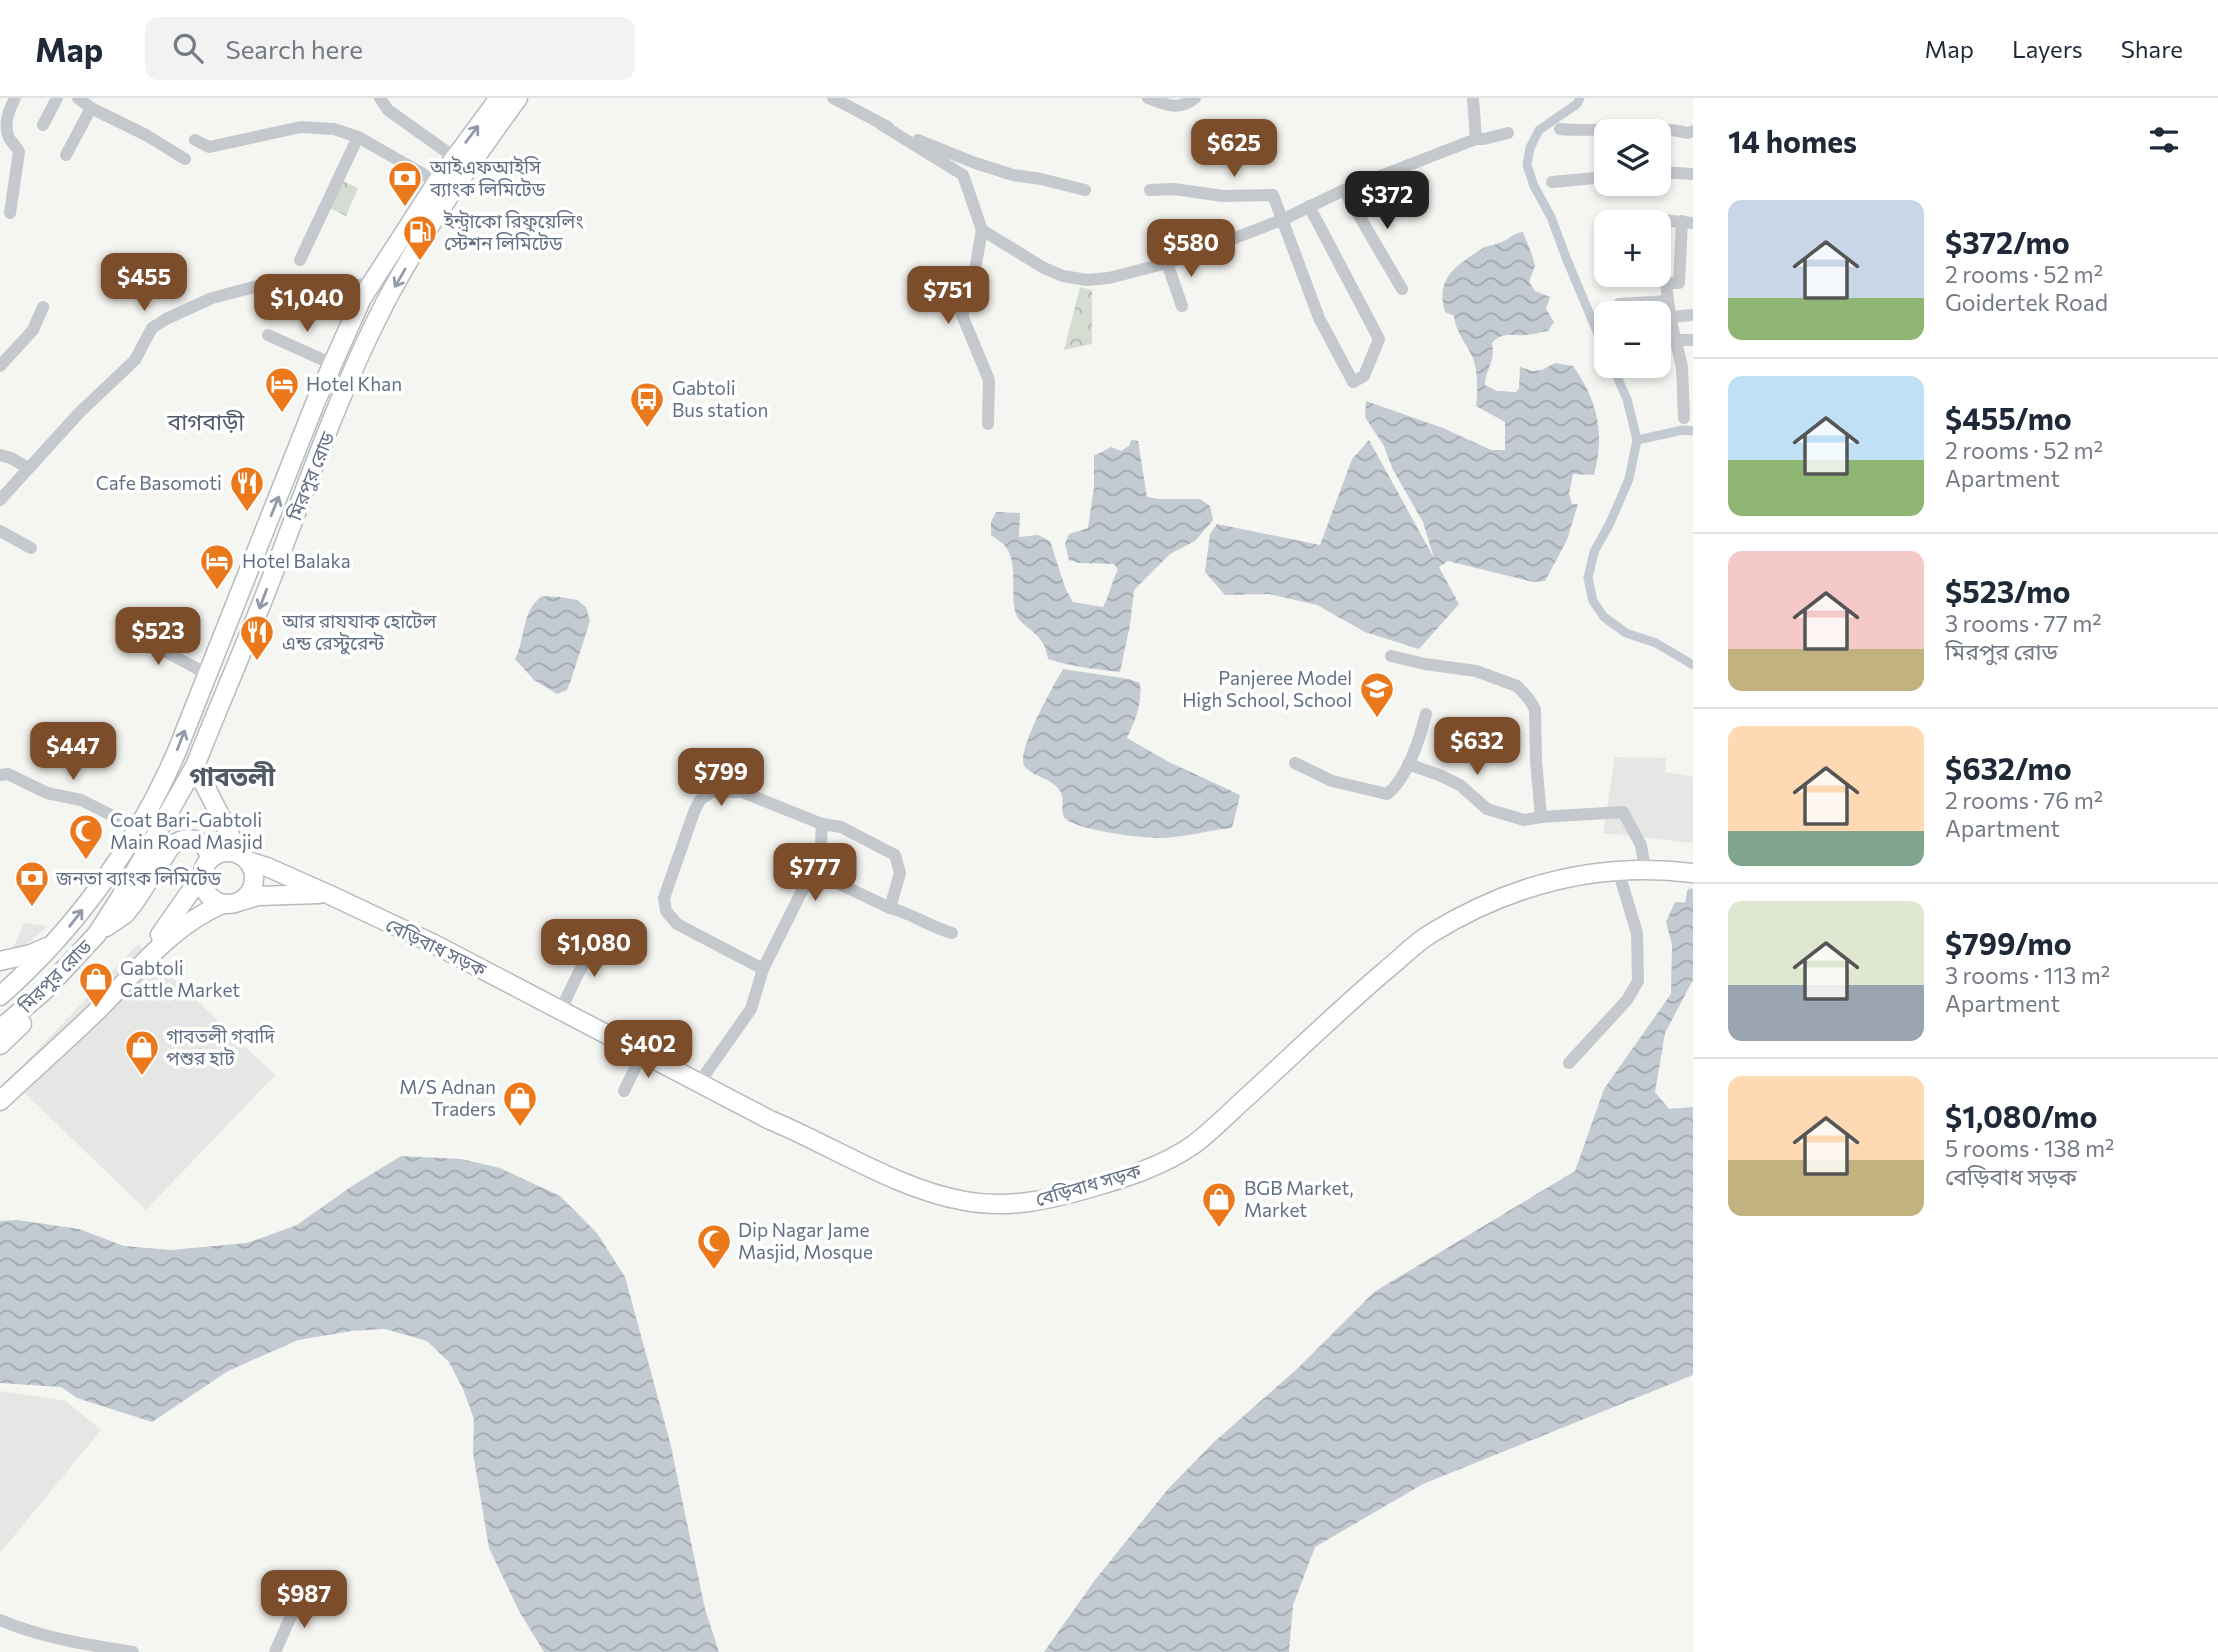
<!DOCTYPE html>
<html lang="en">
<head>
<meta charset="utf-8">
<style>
  body { margin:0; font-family:Commissioner,"Noto Sans Bengali",sans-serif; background:#f2f2f3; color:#1f2937; height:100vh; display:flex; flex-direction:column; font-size:26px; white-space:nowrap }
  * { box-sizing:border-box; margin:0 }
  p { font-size:23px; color:#747a83 }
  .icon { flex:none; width:38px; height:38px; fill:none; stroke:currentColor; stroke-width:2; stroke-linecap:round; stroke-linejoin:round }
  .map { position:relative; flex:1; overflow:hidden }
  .panel { display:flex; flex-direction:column; background:#fff; width:525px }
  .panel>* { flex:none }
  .buttons { position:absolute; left:1594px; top:21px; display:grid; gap:14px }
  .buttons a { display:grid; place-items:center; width:77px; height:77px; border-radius:14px; background:#fff; box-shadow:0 4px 10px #0003; font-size:35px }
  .price { position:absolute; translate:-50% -60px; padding:0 16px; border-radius:14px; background:#7b4d2b; color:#fff; font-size:23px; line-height:46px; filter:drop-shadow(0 2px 4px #0008) }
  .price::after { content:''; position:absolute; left:50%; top:42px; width:21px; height:16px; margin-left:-10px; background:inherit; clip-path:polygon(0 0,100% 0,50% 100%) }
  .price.current { background:#222; color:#fff }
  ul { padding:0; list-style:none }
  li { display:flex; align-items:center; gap:21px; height:175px; padding:0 35px }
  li+li { border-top:2px solid #e0e1e3 }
  li span { display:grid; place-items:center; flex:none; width:196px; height:140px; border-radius:14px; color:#555 }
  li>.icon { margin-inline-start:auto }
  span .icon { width:84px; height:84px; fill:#fffc; stroke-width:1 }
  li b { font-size:30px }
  h2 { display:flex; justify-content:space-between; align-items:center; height:84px; padding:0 35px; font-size:30px }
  header { display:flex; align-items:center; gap:42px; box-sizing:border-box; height:98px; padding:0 35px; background:#fff; border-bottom:2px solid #e0e1e3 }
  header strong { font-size:33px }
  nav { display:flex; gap:38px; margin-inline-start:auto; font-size:24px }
  .search { width:490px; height:63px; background:#f2f2f3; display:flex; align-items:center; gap:18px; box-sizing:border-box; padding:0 24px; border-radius:14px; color:#747a83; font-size:26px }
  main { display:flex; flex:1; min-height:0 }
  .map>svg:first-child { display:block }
  .built { fill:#e6e6e5 }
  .park { fill:url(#park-crowns) }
  .water { fill:url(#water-waves) }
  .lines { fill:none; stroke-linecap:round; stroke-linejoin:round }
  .canal { stroke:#c3cad2; stroke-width:9 }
  .highway-casing { stroke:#b7babe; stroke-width:21 }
  .minor { stroke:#c5c8cc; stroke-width:12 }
  .highway { stroke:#fff; stroke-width:18 }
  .oneway { stroke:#929aaa }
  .labels { text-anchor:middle; stroke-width:7; stroke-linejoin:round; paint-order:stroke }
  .poi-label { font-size:19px; fill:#636f85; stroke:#fff; text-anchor:start }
  .street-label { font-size:19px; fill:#636f85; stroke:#fff }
  .quarter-label { font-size:23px; fill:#515a69; stroke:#fff }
  .district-label { font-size:26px; font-weight:bold; fill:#515a69; stroke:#fff }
</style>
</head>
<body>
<header>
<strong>Map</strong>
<div class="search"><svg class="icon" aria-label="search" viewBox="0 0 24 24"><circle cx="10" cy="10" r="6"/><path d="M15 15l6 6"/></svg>Search here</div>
<nav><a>Map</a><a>Layers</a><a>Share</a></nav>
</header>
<main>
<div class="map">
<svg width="1693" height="1554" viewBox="0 0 1693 1554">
  <defs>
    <pattern id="park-crowns" width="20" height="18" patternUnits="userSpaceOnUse" patternTransform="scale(1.75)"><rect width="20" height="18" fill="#d5ddd3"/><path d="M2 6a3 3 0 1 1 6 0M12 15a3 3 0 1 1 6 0" fill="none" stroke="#b0b7b1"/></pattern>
    <pattern id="water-waves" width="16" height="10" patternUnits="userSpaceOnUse" patternTransform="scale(1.75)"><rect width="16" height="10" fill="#c3cad2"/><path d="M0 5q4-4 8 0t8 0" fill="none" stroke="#a2a8b0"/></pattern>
  </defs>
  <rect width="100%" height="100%" fill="#f5f6f2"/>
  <g class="built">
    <path d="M1615,659L1666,660L1665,674L1693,679V745L1603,735Z"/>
    <path d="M24,825L48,828L17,855L13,850Z"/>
    <path d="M138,846L275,977L146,1112L10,981Z"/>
    <path d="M0,1293L66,1303L101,1332L0,1455Z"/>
  </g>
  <g class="park">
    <path d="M343,83L358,90L346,118L330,110Z"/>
    <path d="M1080,189L1092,192V246L1064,252Z"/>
  </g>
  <g class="water">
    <path d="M1523,134L1532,157L1535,168L1529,184L1535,193L1550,199L1546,211L1554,224L1548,233C1540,234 1532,237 1524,237C1511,238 1501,234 1492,245C1496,266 1485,270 1485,287L1497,293L1516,294L1519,290L1520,269L1532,273L1542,272L1555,265L1573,268C1598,303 1605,336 1594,377L1573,376L1569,396L1572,406H1578L1567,442L1545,483L1533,484L1448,463L1439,469L1459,506L1419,551L1365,534L1317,507L1269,496L1225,497L1205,474L1210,436L1217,426L1320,447L1352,361L1369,342L1434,460L1423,424L1393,372L1384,348L1365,319L1366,303L1443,330L1491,352H1505V324L1476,308C1478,295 1478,271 1472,258C1466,245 1455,233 1454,218L1445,214C1435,179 1457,167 1483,150C1489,147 1497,147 1504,143C1511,140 1513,135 1523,134Z"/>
    <path d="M1131,342L1138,343L1147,399L1159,401H1200L1210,408L1213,422L1195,443L1170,456L1134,492L1130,527L1120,574C1095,571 1072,569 1048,561C1044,531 1020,532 1015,513C1010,493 1019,463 1004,447C1001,444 995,440 991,437V424L996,414L1020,415L1019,439L1038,437L1050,443L1066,492L1073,504L1103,509C1110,497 1111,484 1118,472L1114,466L1079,465L1069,462L1065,446L1069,436L1088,430L1094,389V358L1111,349L1121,353L1129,348Z"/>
    <path d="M542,498L560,499L577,502L586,509L590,523L570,585L567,592L557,596L534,582L515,561C526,540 521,513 542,498Z"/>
    <path d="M1063,571L1129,581L1140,585C1142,607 1136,620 1127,640L1169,664L1238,696L1240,698L1232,730C1209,732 1186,739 1163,740C1147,741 1072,732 1064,719C1060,711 1065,700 1060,693C1052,680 1034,679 1025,669C1014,656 1055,585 1063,571Z"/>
    <path d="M1675,804L1693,805V882L1665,935L1655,994L1669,1011L1693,1009V1277L1423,1386L1315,1449L1293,1507L1289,1554H1044L1095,1482L1168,1391L1214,1344L1298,1270L1374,1194L1575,1073L1604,991L1671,896L1672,846L1666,824Z"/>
    <path d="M401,1058L461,1061L500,1070L560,1098L597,1135L625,1179L670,1344L705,1511L719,1554H544L519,1513L489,1450L473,1355L474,1321L463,1291L449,1264L427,1243L385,1231L351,1233L298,1242L228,1273L152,1324L77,1300L61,1289L0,1285V1123L17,1122L79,1131L124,1148L171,1152L247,1145L297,1127L352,1088Z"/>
  </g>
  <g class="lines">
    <g class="canal">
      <path d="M1580,0L1577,6L1539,32L1530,50L1527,67L1534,88L1551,119L1567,162L1606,255"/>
      <path d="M1612,268L1627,301L1637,342L1629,381L1610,425L1594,454L1588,480L1593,503L1604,519L1626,535L1656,545L1693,567"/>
      <path d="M1637,342L1683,332L1693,333"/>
      <path d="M1690,804L1691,795"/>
    </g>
    <g class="highway-casing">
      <g id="highway">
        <path d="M195,668L240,757"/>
        <circle cx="228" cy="780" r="26"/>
        <path d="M248,763L267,769L330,797L436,847L770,1022C833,1048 897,1091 965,1103C1008,1111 1049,1102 1090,1090C1125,1080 1163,1068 1193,1047C1212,1033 1230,1014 1248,998C1294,956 1338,913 1385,873C1400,861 1414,846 1430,836C1511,786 1598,763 1693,775"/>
        <path d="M241,803L258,798L319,796"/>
        <path d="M106,829L125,816L134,805L171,748C187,736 206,740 210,761"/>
        <path d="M160,837L202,777"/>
        <path d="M0,863L31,856L47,849"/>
        <path d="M0,898C76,831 137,746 177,653L316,303L362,200L437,84L499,0"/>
        <path d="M0,931L45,892L97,836L120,800L195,668C221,602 250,537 275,471C309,381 341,290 385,205C423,133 470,66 518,0"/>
        <path d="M0,947L22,926"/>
        <path d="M0,1003C33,972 67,942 99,911C140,870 169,830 222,806"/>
      </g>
    </g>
    <g class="minor">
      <path d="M78,0L91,10L146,37L185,61"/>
      <path d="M380,0L388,12L454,59"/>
      <path d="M833,0L888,29"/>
      <path d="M1148,0C1165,7 1180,13 1195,0"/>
      <path d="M1473,0L1476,41"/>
      <path d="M43,27L57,0"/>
      <path d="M882,27L963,77L982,132L1044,170L1063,178L1087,182L1109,180L1167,165L1199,154L1284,121L1344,92L1476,41H1484L1508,35"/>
      <path d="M1560,31C1603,35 1644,25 1688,35L1693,33"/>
      <path d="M195,42L209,49L301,29L334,31L358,39L437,84"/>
      <path d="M918,42L975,65L1013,77L1041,81L1085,92"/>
      <path d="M66,57L91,10"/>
      <path d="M1659,74L1693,76"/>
      <path d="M1552,84L1606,79"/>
      <path d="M1150,92L1174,91L1223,98L1273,97L1319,220L1353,284L1364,278L1379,241L1309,108"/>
      <path d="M1344,92L1402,191"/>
      <path d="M10,115L19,54C17,49 12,45 9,40C3,26 9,12 15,0"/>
      <path d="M1609,122L1652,121L1693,125"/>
      <path d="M982,132L972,189L962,217L989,282L988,326"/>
      <path d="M300,162L358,39"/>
      <path d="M1167,165L1182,208"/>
      <path d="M1619,206L1668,203"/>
      <path d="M1670,219L1666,185H1679L1682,123"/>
      <path d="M268,237L332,266"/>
      <path d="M1677,242H1693"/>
      <path d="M0,268L33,232L43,209"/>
      <path d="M1684,320L1682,269L1670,219L1693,217"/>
      <path d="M0,357L11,360L28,370"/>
      <path d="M0,402L79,315L135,262L152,230L166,221L212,200L258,188L315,183L368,188"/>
      <path d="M0,433L31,450"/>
      <path d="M138,530L148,544L207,576"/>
      <path d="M1391,558L1425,566L1476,573L1517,588L1529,601L1535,611L1536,663L1541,719L1623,714L1641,747L1645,771"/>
      <path d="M1295,665L1332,683L1387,696C1407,681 1420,640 1426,616"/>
      <path d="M1408,666L1439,677L1460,687L1487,711L1524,722L1541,719"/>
      <path d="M0,677L8,676L47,695L81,702L137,730"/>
      <path d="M812,773L890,810C911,815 930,829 952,835"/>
      <path d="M763,871L677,826L666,813L664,800L694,714L700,702L711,694H742L822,726L841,729L895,757L900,775L890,810"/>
      <path d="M561,911L579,874L603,836"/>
      <path d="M1569,965L1627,902L1638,883L1637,835L1618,772"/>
      <path d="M699,985L751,911L763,871L812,773L821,746L822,726"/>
      <path d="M624,993L642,956"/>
      <path d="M0,1522C42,1540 88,1547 133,1554"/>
      <path d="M275,1554L300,1498"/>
    </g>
    <use href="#highway" class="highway"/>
  </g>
  <defs><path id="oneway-shaft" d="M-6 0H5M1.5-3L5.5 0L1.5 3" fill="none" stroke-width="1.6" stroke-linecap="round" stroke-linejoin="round" transform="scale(1.75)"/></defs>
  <g class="oneway">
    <use href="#oneway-shaft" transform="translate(472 36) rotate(-53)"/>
    <use href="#oneway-shaft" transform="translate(400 180) rotate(120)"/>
    <use href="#oneway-shaft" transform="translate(275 408) rotate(-68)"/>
    <use href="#oneway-shaft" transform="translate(263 501) rotate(111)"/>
    <use href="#oneway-shaft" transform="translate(181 642) rotate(-69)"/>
    <use href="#oneway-shaft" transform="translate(76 820) rotate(-52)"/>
  </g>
  <defs>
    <g id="bank-pin" transform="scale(1.75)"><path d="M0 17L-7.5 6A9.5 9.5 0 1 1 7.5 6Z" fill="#ec781c" stroke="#fff"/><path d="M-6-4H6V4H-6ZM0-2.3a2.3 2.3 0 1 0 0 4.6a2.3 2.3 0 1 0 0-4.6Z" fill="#fff"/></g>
    <g id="fuel-pin" transform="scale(1.75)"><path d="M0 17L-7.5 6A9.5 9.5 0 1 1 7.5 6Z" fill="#ec781c" stroke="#fff"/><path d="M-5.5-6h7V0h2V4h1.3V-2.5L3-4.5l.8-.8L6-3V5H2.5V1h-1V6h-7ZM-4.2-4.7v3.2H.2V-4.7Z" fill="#fff"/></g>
    <g id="hotel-pin" transform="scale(1.75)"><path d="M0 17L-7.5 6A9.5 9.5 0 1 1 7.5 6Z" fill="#ec781c" stroke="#fff"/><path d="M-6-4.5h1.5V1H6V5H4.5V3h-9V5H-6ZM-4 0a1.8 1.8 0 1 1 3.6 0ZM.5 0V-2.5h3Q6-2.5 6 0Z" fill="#fff"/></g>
    <g id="bus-pin" transform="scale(1.75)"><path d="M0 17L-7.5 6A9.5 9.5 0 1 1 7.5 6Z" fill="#ec781c" stroke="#fff"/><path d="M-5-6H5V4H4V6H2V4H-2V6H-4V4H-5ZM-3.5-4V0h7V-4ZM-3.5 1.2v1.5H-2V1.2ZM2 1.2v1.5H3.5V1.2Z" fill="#fff"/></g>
    <g id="restaurant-pin" transform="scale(1.75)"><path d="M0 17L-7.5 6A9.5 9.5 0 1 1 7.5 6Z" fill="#ec781c" stroke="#fff"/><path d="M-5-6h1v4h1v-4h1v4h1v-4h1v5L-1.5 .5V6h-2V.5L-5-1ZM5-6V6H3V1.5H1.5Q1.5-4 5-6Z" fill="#fff"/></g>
    <g id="school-pin" transform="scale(1.75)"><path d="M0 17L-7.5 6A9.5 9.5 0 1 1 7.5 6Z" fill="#ec781c" stroke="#fff"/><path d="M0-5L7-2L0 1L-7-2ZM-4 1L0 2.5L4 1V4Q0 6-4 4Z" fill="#fff"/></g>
    <g id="mosque-pin" transform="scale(1.75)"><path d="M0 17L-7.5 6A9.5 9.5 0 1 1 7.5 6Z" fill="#ec781c" stroke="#fff"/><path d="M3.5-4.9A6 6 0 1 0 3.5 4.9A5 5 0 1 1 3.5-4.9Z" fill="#fff"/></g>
    <g id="shop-pin" transform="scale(1.75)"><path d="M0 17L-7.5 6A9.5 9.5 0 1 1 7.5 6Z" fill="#ec781c" stroke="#fff"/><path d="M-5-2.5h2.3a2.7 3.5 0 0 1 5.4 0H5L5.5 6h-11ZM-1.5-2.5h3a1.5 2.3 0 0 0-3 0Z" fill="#fff"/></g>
  </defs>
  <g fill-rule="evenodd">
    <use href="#bank-pin" x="405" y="80"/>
    <use href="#fuel-pin" x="420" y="134"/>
    <use href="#hotel-pin" x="282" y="286"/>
    <use href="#bus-pin" x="647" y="301"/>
    <use href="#restaurant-pin" x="247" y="385"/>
    <use href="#hotel-pin" x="217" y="463"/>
    <use href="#restaurant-pin" x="257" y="534"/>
    <use href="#school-pin" x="1377" y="591"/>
    <use href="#mosque-pin" x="86" y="733"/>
    <use href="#bank-pin" x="32" y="780"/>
    <use href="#shop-pin" x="96" y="881"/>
    <use href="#shop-pin" x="142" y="949"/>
    <use href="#shop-pin" x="520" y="1000"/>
    <use href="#shop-pin" x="1219" y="1101"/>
    <use href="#mosque-pin" x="714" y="1143"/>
  </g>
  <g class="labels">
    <g class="poi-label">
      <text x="430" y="76">আইএফআইসি<tspan x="430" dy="22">ব্যাংক লিমিটেড</tspan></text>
      <text x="444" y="130">ইন্ট্রাকো রিফুয়েলিং<tspan x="444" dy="22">স্টেশন লিমিটেড</tspan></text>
      <text x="306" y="293">Hotel Khan</text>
      <text x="672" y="297">Gabtoli<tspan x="672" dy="22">Bus station</tspan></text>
      <text x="222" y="392" text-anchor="end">Cafe Basomoti</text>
      <text x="242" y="470">Hotel Balaka</text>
      <text x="282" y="530">আর রাযযাক হোটেল<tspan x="282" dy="22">এন্ড রেস্টুরেন্ট</tspan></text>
      <text x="1352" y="587" text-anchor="end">Panjeree Model<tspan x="1352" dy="22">High School, School</tspan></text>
      <text x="110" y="729">Coat Bari-Gabtoli<tspan x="110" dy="22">Main Road Masjid</tspan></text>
      <text x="56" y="787">জনতা ব্যাংক লিমিটেড</text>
      <text x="120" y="877">Gabtoli<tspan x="120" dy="22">Cattle Market</tspan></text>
      <text x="166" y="945">গাবতলী গবাদি<tspan x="166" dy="22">পশুর হাট</tspan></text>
      <text x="496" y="996" text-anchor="end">M/S Adnan<tspan x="496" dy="22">Traders</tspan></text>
      <text x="1244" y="1097">BGB Market,<tspan x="1244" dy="22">Market</tspan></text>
      <text x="738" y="1139">Dip Nagar Jame<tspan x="738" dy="22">Masjid, Mosque</tspan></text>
    </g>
    <g class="street-label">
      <text transform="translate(311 378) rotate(-68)" y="7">মিরপুর রোড</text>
      <text transform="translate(436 849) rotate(26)" y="7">বেড়িবাধ সড়ক</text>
      <text transform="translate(55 878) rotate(-45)" y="7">মিরপুর রোড</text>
      <text transform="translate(1088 1087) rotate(-16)" y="7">বেড়িবাধ সড়ক</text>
    </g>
    <g class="quarter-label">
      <text x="206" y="332">বাগবাড়ী</text>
    </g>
    <g class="district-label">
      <text x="232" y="688">গাবতলী</text>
    </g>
  </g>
</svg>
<div class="buttons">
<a><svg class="icon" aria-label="layers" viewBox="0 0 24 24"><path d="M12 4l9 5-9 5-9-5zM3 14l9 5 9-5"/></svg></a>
<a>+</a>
<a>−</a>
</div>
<b class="price" style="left:1234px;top:81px">$625</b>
<b class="price current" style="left:1387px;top:133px">$372</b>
<b class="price" style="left:1191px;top:181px">$580</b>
<b class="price" style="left:144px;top:215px">$455</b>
<b class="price" style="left:948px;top:228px">$751</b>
<b class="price" style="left:307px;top:236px">$1,040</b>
<b class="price" style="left:158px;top:569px">$523</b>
<b class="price" style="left:1477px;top:679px">$632</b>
<b class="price" style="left:73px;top:684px">$447</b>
<b class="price" style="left:721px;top:710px">$799</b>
<b class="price" style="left:815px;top:805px">$777</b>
<b class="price" style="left:594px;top:881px">$1,080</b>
<b class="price" style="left:648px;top:982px">$402</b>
<b class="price" style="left:304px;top:1532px">$987</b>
</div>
<section class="panel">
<h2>14 homes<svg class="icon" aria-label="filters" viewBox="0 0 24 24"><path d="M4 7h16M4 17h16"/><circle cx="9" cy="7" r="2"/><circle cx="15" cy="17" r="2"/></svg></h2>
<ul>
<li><span style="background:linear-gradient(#c9d6e8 70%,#8fb573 0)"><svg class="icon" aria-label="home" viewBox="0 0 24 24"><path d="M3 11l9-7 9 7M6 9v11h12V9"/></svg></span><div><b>$372/mo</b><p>2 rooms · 52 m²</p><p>Goidertek Road</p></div></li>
<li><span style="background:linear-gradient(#bfe0f5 60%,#8fb573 0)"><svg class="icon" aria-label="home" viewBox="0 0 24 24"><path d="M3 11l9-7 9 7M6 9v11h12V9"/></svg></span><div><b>$455/mo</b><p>2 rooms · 52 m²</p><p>Apartment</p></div></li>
<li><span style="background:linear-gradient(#f6c9c9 70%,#c2b280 0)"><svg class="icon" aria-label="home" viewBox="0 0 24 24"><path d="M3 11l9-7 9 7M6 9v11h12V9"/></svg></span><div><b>$523/mo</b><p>3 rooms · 77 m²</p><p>মিরপুর রোড</p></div></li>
<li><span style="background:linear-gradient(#ffd9b3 75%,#7fa58c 0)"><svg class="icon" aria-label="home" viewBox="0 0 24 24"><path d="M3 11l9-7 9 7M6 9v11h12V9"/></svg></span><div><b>$632/mo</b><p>2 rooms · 76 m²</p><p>Apartment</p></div></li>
<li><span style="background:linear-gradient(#dfe7d0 60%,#9aa5b1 0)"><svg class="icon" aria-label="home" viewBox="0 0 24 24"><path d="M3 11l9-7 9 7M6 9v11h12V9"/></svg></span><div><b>$799/mo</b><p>3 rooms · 113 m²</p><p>Apartment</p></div></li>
<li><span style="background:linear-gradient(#ffd9b3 60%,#c2b280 0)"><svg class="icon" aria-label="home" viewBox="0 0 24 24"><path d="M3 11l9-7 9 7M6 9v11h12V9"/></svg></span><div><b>$1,080/mo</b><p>5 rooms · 138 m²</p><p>বেড়িবাধ সড়ক</p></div></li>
</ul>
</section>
</main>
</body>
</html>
